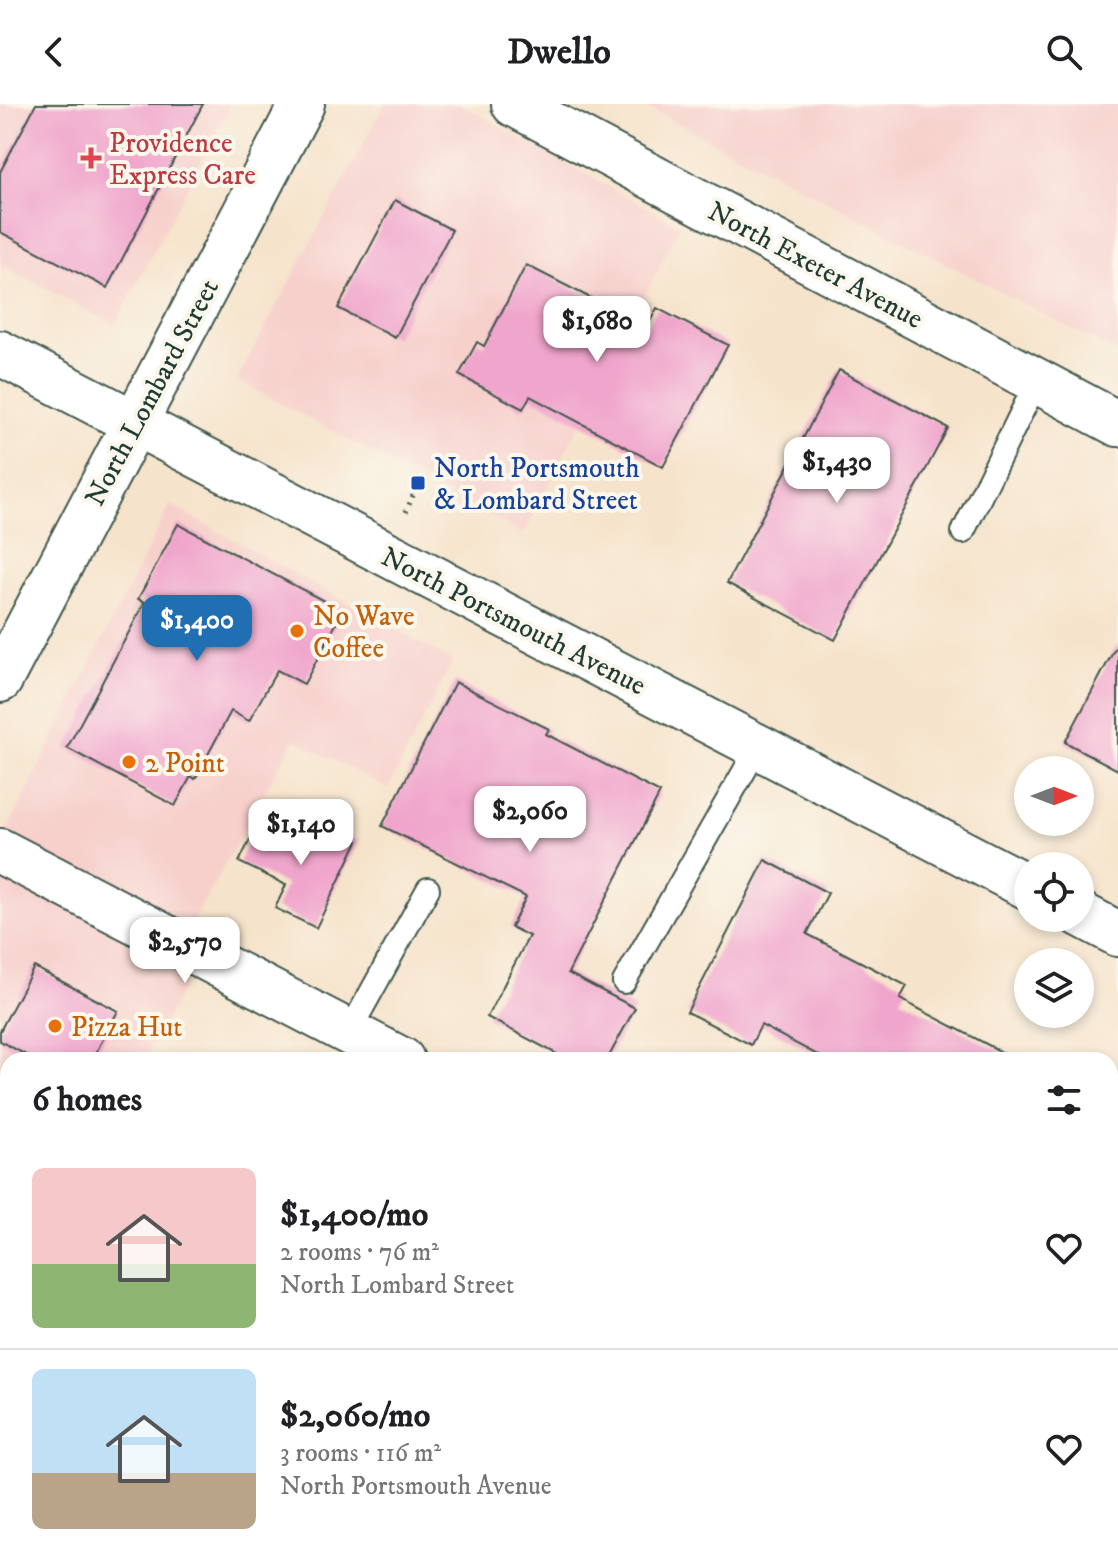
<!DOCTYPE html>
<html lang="en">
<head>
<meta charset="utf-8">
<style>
  body { margin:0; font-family:"IM FELL DW Pica",serif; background:#f6f6f6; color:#202124; height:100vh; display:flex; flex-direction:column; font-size:30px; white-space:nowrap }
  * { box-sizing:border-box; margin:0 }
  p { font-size:26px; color:#757577 }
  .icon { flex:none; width:44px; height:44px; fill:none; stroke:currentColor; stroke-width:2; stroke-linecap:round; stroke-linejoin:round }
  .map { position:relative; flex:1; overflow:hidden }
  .panel { position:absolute; left:0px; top:948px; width:1118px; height:512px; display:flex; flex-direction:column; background:#fff; border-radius:24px 24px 0 0; box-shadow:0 4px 12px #0003 }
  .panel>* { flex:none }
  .needle { width:52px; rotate:90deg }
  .buttons { position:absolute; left:1014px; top:652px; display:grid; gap:16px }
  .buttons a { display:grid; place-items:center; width:80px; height:80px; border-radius:50%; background:#fff; box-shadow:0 4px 12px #0003; font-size:40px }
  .price { position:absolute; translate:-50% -68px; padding:0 18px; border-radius:16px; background:#fff; color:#222; font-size:26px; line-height:52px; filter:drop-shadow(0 2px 4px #0008) }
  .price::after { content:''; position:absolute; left:50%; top:48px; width:24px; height:18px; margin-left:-12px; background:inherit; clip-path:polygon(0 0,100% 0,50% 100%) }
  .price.active { background:#1f6fb2; color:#fff }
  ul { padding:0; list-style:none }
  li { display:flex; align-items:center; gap:24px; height:200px; padding:0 32px }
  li+li { border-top:2px solid #e0e0e0 }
  li span { display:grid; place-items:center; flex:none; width:224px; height:160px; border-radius:12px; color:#555 }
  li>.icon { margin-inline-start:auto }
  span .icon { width:96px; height:96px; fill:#fffc; stroke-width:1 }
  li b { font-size:34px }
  h2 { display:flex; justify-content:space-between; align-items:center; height:96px; padding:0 32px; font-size:34px }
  header { display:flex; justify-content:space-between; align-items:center; height:104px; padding:0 32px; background:#fff; font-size:36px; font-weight:700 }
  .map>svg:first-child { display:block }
  .built { fill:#f7d0cc }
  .building { fill:#f0a5cc }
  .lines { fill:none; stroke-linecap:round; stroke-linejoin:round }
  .lane-casing { stroke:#3f564b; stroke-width:26 }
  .street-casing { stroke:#3f564b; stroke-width:48 }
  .secondary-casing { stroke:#3f564b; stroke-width:48 }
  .primary-casing { stroke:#3f564b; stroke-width:48 }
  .path { stroke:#3f564b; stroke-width:5; stroke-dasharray:2 6; stroke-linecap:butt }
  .lane { stroke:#fff; stroke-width:22 }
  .street { stroke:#fff; stroke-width:44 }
  .secondary { stroke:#fff; stroke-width:44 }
  .primary { stroke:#fff; stroke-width:44 }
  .health-dot { fill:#e0444e; stroke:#fbf7ec; stroke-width:3 }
  .transit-dot { fill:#1a4fb4; stroke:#fbf7ec; stroke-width:3 }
  .food-dot { fill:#e8710a; stroke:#fbf7ec; stroke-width:3 }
  .labels { text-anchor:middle; stroke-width:8; stroke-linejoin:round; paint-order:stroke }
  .health-label { font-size:28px; fill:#be3a42; stroke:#fbf7ec; text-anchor:start }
  .street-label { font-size:28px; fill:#1f3d34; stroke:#fbf7ec }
  .transit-label { font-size:28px; fill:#164399; stroke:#fbf7ec; text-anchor:start }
  .food-label { font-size:28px; fill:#c56008; stroke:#fbf7ec; text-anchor:start }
</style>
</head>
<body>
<header><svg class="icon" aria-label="back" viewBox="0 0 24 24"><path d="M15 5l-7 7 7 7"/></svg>Dwello<svg class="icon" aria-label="search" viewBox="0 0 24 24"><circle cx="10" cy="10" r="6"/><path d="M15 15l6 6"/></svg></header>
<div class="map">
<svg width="1118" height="1460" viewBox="0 0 1118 1460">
  <rect width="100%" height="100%" fill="#fbf7ec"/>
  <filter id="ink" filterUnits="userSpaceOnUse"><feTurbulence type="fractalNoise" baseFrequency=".0125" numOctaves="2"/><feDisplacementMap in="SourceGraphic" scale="16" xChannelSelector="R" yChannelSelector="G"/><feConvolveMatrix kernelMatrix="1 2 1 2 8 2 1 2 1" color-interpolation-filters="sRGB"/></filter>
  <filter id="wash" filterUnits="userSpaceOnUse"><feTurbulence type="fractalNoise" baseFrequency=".006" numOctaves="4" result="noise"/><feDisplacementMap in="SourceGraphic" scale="32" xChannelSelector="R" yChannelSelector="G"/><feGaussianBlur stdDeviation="1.8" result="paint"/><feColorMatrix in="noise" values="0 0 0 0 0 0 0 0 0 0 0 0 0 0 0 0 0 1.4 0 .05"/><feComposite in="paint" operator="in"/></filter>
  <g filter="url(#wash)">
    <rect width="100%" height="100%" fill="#f6e3cb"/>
    <g class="built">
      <path d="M0,0H231L115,221L0,160Z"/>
      <path d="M385,0H460L680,122L524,430L237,276Z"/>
      <path d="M641,0H1118V249Z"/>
      <path d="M170,401L453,557L388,685L294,635L196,812L182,884L145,956H8V1044L0,1039V741Z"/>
    </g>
    <g id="blocks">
      <g class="building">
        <path d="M36,0H203L107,184L0,128V68Z"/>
        <path d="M395,96L452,126L395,234L338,204Z"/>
        <path d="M526,161L647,223L657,204L728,241L663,363L530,292L523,305L459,271L477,238L484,242Z"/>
        <path d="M839,266L948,324L835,536L727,479Z"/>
        <path d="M178,420L343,507L304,580L277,566L249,617L231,607L195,675L191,672L175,702L67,644L145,498L138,495Z"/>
        <path d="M1118,539V666L1065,638Z"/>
        <path d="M455,578L549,625L546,630L660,689L568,869L635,904L607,956H568L487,913L529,832L511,823L526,793L382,722Z"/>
        <path d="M311,715L358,737L316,824L275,804L286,781L239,758L258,719L298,739Z"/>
        <path d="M765,756L828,789L807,830L907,882L900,895L1017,956H827L761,921L751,941L687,908Z"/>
        <path d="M34,863L118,907L92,956H35L0,937V927Z"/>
      </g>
    </g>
  </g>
  <g filter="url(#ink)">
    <use href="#blocks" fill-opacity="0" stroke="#3f564b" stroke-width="2"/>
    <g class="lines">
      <g class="lane-casing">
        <g id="lane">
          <path d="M963,428L1037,277"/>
          <path d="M624,878L758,643"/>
          <path d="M349,928L428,785"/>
        </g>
      </g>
      <g class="street-casing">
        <g id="street">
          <path d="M514,0L1118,320"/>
          <path d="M0,747L402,956"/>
          <path d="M1110,1325L1118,1329"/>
          <path d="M0,1374L8,1378"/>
          <path d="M149,1452L164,1460"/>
        </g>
      </g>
      <g class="secondary-casing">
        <g id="secondary">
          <path d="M0,249L1028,783"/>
          <path d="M1080,810L1118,830"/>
        </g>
      </g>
      <g class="primary-casing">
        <path id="primary" d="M0,576L302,0"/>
      </g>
      <g class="path">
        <path d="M406,408L418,379"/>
        <path d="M318,1460L322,1452"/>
      </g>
      <use href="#lane" class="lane"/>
      <use href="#street" class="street"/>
      <use href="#secondary" class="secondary"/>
      <use href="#primary" class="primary"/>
    </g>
  </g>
  <path class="health-dot" d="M87 42h8v8h8v8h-8v8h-8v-8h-8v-8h8z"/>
  <rect class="transit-dot" x="410" y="371" width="16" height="16" rx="4"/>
  <g class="food-dot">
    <circle cx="297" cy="527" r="8"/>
    <circle cx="129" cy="658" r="8"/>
    <circle cx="55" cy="922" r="8"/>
  </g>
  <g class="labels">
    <g class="health-label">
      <text x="109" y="48">Providence<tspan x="109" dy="32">Express Care</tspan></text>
    </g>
    <g class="street-label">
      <text transform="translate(816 160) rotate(28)" y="10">North Exeter Avenue</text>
      <text transform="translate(151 288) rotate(-62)" y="10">North Lombard Street</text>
      <text transform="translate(514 516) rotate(27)" y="10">North Portsmouth Avenue</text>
    </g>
    <g class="transit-label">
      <text x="434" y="373">North Portsmouth<tspan x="434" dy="32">&amp; Lombard Street</tspan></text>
    </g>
    <g class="food-label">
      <text x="313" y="521">No Wave<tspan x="313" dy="32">Coffee</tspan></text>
      <text x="145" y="668">2 Point</text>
      <text x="71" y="932">Pizza Hut</text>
    </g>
  </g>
</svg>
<div class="buttons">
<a><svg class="needle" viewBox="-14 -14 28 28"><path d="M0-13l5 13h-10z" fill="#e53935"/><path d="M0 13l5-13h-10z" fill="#757577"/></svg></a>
<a><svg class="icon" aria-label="locate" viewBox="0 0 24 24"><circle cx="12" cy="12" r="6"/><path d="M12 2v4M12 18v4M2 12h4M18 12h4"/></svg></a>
<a><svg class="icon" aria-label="layers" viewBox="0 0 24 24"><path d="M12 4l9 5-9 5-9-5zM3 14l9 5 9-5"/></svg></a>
</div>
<b class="price" style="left:597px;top:260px">$1,680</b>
<b class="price" style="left:837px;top:401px">$1,430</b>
<b class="price active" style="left:197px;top:559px">$1,400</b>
<b class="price" style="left:530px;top:750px">$2,060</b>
<b class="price" style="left:301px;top:763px">$1,140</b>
<b class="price" style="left:185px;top:881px">$2,570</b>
<section class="panel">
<h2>6 homes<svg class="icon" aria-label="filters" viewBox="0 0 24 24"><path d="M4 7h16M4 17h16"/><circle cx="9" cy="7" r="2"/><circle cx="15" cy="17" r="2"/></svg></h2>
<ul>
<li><span style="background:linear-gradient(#f6c9c9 60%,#8fb573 0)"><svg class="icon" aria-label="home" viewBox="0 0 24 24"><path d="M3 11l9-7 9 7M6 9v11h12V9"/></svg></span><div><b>$1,400/mo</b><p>2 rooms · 76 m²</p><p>North Lombard Street</p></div><svg class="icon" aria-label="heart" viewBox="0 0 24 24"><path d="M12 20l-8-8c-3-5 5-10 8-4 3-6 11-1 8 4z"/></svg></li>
<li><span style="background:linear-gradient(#bfe0f5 65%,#b9a48a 0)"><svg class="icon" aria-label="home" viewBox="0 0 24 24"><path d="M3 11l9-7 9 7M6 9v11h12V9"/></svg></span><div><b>$2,060/mo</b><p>3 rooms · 116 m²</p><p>North Portsmouth Avenue</p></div><svg class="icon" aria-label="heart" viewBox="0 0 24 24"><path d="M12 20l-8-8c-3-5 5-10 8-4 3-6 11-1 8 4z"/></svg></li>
</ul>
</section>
</div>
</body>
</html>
